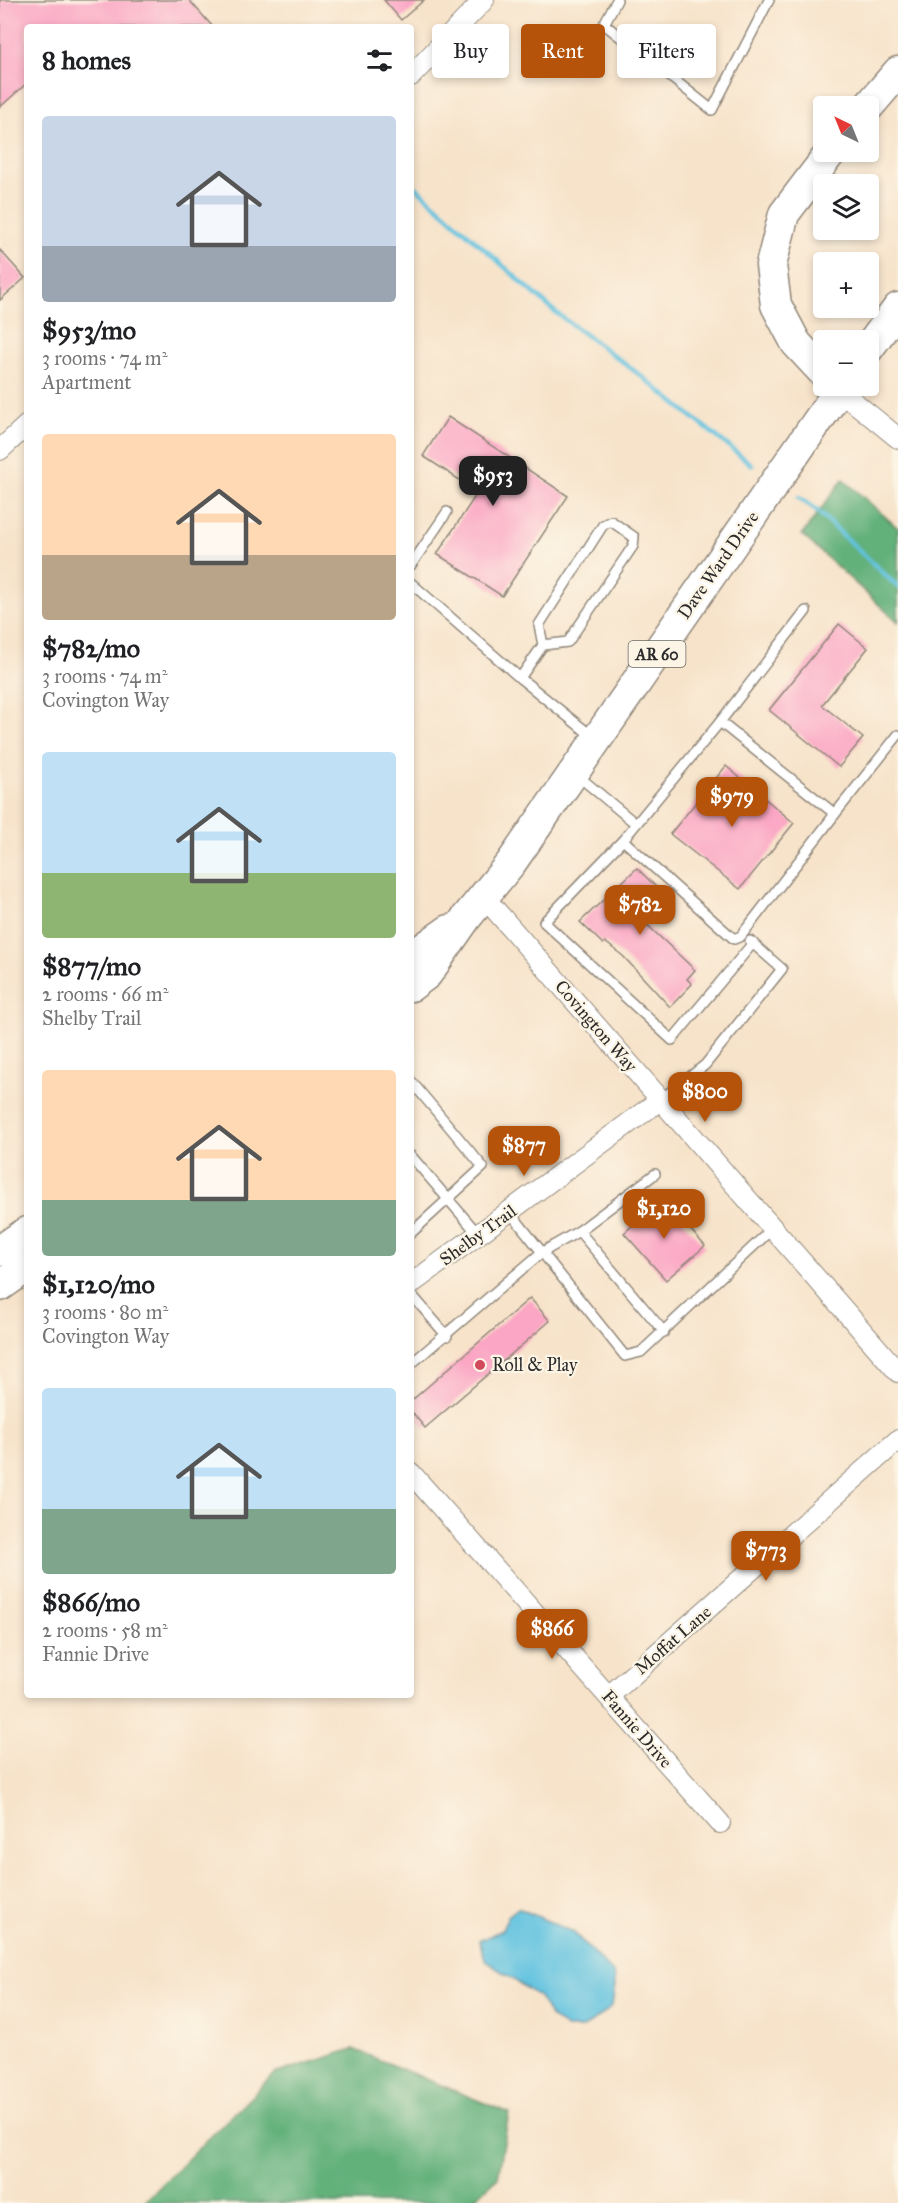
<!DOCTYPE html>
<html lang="en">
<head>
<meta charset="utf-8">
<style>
  body { margin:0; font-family:"IM FELL Great Primer",serif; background:#f6f6f6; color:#202124; height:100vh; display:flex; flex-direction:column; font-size:22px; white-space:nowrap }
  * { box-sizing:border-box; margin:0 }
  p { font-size:20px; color:#757577 }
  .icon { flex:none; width:33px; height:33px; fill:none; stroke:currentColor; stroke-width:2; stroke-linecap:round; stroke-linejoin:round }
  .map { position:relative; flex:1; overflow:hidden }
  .drawer { position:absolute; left:24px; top:24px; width:390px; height:1674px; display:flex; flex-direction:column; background:#fff; border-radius:6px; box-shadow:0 3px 9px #0003 }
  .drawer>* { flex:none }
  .guide { position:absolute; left:432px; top:24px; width:375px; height:54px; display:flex; gap:12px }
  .needle { width:39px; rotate:317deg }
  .fabs { position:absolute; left:813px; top:96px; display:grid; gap:12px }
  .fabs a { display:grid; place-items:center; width:66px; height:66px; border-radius:6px; background:#fff; box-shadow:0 3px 9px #0003; font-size:30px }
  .price { position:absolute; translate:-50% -51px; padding:0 14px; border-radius:12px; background:#b45309; color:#fff; font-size:20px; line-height:39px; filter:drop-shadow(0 2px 3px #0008) }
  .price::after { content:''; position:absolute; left:50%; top:36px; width:18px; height:14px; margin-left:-9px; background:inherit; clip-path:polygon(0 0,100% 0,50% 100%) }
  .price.selected { background:#222; color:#fff }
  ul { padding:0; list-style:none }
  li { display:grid; align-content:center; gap:12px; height:318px; padding:0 18px }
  li span { display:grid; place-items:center; height:186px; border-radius:6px; color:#555 }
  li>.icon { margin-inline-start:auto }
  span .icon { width:108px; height:108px; fill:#fffc; stroke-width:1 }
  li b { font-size:26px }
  h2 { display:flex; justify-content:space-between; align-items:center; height:72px; padding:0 18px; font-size:26px }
  .pill { padding:0 21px; border-radius:6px; background:#fff; box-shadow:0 3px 9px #0003; font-size:21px; line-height:54px }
  .pill.selected { background:#b45309; color:#fff }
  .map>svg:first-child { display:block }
  .forest { fill:#62b07a; stroke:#466e52; stroke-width:1.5 }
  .water { fill:#62c3e0; stroke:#467786; stroke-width:1.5 }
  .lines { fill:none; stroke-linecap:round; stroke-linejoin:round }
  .stream { stroke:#62c3e0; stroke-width:4.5 }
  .building { fill:#fba6c4 }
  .service-casing { stroke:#91877a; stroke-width:12 }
  .minor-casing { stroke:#91877a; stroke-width:22 }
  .primary-casing { stroke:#91877a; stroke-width:33 }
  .service { stroke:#fff; stroke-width:9 }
  .minor { stroke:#fff; stroke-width:20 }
  .primary { stroke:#fff; stroke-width:30 }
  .poi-dot { fill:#d1495b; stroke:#fcf5e5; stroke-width:2 }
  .labels { text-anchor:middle; stroke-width:4.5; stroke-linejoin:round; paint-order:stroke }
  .shield { fill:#fcf5e5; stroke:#6a6863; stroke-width:1.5 }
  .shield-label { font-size:16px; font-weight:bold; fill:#2b2b2b }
  .street-label { font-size:18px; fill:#2b2b2b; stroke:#fcf5e5 }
  .poi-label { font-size:18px; fill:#2b2b2b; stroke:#fcf5e5; text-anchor:start }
</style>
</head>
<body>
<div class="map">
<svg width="898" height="2203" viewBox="0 0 898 2203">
  <rect width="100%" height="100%" fill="#fcf5e5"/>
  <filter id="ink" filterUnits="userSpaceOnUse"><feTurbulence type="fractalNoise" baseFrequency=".0167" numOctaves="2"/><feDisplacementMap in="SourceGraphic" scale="12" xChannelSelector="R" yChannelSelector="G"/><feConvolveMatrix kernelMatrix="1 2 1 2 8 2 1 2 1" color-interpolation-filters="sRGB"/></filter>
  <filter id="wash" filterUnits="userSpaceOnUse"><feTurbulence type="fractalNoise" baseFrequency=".008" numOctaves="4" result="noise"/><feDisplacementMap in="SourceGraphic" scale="24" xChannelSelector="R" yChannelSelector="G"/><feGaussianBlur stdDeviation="1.35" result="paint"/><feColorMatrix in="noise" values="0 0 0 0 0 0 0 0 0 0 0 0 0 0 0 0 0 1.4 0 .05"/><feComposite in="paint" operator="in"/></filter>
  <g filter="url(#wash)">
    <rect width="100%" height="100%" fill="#f7e3ca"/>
    <g class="forest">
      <path d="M843,479L898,528V622L802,535Z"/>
      <path d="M353,2049L509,2113L498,2178L469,2203H143L274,2074Z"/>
    </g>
    <path class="water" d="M518,1908L573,1932L613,1973L615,1985L612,2006L593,2022L583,2028H566L551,2017L539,1997L486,1961L479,1941L502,1930L508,1916Z"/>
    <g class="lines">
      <g class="stream">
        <path d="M411,183L555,312L640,375L752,465"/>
        <path d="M799,498L815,509L898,587"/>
      </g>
    </g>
    <g id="blocks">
      <g class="building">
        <path d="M0,0H189L213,27H27V83L0,107Z"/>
        <path d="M384,0H424L401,20Z"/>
        <path d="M0,250L25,278L0,300Z"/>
        <path d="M448,417L568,496L502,596L437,554L478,492L423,456Z"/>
        <path d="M839,624L868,648L822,705L863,738L839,767L769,710Z"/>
        <path d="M726,766L794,823L740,889L670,834Z"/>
        <path d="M637,868L664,895L641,919L695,970L687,979L692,984L670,1007L623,956L605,942L603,944L580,922Z"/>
        <path d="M663,1199L705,1246L666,1280L624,1233Z"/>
        <path d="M530,1298L550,1321L425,1428L411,1411V1401Z"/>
      </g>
    </g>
  </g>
  <g filter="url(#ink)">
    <use href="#blocks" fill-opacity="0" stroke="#91877a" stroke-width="1.5"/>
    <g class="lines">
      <g class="service-casing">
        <g id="service">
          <path d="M617,0L604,24L712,110L769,0"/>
          <path d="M411,565L447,512"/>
          <path d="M411,583L520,678L593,737"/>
          <path d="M520,678L543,645L539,625L603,525L611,521L634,537L633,546L568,642L543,645"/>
          <path d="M720,722L806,611"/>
          <path d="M577,775L636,824"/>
          <path d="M835,814L898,735"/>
          <path d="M623,840L734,939L741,936L835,814L720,722L623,840L544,922L672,1040L753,943"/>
          <path d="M411,1081L483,1167L411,1233"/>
          <path d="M660,1100L705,1065L782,969L750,941"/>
          <path d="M411,1156L478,1234"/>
          <path d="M509,1211L625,1356L641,1352L773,1228"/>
          <path d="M579,1231L664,1332"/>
          <path d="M411,1294L447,1336"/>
          <path d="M411,1364L541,1253L579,1231L655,1174"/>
        </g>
      </g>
      <g class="minor-casing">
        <g id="minor">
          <path d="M411,76L484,0"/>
          <path d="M839,390L898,438"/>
          <path d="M0,450L27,425"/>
          <path d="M484,897L898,1372"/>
          <path d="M411,1284L660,1100"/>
          <path d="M411,1473L720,1823"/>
          <path d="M609,1696L898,1440"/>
        </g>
      </g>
      <g class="primary-casing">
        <g id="primary">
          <path d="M868,107L898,72"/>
          <path d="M868,349L898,308"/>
          <path d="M824,373L796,343L776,305L771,265L784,214L831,152"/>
          <path d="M411,957L449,930"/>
          <path d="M411,986L427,974L466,918L511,863L842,386"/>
          <path d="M0,1251L27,1232"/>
          <path d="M0,1286L27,1267"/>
        </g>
      </g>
      <use href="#service" class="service"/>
      <use href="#minor" class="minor"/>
      <use href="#primary" class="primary"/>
    </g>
  </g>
  <circle class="poi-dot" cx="480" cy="1365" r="6"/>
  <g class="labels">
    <rect class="shield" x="628.5" y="641" width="57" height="26" rx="4.5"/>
    <g class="shield-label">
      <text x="657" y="660">AR 60</text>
    </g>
    <g class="street-label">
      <text transform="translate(718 565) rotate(-55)" y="6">Dave Ward Drive</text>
      <text transform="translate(596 1026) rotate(49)" y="6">Covington Way</text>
      <text transform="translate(478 1235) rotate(-36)" y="6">Shelby Trail</text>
      <text transform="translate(673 1640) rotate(-41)" y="6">Moffat Lane</text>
      <text transform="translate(637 1729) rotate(49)" y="6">Fannie Drive</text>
    </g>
    <g class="poi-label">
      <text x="492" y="1371">Roll &amp; Play</text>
    </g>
  </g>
</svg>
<div class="fabs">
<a><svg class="needle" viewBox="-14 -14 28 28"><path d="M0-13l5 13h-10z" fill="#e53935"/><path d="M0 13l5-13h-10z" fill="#757577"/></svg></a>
<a><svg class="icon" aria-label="layers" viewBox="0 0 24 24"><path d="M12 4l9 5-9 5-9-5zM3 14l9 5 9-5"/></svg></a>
<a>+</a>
<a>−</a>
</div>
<b class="price selected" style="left:493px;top:507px">$953</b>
<b class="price" style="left:732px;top:828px">$979</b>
<b class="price" style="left:640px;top:936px">$782</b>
<b class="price" style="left:705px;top:1123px">$800</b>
<b class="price" style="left:524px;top:1177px">$877</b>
<b class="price" style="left:664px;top:1240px">$1,120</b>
<b class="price" style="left:766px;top:1582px">$773</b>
<b class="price" style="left:552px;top:1660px">$866</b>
<div class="guide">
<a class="pill">Buy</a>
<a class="pill selected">Rent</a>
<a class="pill">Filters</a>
</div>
<section class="drawer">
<h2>8 homes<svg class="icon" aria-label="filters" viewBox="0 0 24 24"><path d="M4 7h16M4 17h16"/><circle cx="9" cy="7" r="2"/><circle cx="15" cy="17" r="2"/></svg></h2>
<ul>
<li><span style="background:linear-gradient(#c9d6e8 70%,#9aa5b1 0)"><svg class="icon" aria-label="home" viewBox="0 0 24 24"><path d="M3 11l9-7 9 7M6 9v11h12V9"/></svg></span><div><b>$953/mo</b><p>3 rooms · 74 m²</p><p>Apartment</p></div></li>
<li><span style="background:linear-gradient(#ffd9b3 65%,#b9a48a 0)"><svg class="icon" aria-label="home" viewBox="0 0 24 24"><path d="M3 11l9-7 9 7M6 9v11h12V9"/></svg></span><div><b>$782/mo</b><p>3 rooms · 74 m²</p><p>Covington Way</p></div></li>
<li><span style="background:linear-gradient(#bfe0f5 65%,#8fb573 0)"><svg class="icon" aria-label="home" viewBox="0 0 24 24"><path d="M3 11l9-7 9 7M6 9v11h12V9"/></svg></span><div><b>$877/mo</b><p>2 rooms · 66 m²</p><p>Shelby Trail</p></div></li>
<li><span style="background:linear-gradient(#ffd9b3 70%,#7fa58c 0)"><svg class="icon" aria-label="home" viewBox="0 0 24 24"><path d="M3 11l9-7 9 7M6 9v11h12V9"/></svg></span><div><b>$1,120/mo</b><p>3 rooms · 80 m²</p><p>Covington Way</p></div></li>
<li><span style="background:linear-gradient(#bfe0f5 65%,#7fa58c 0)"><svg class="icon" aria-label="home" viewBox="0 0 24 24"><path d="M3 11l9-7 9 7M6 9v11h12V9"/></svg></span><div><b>$866/mo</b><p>2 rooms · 58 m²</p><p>Fannie Drive</p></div></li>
</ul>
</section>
</div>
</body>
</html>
